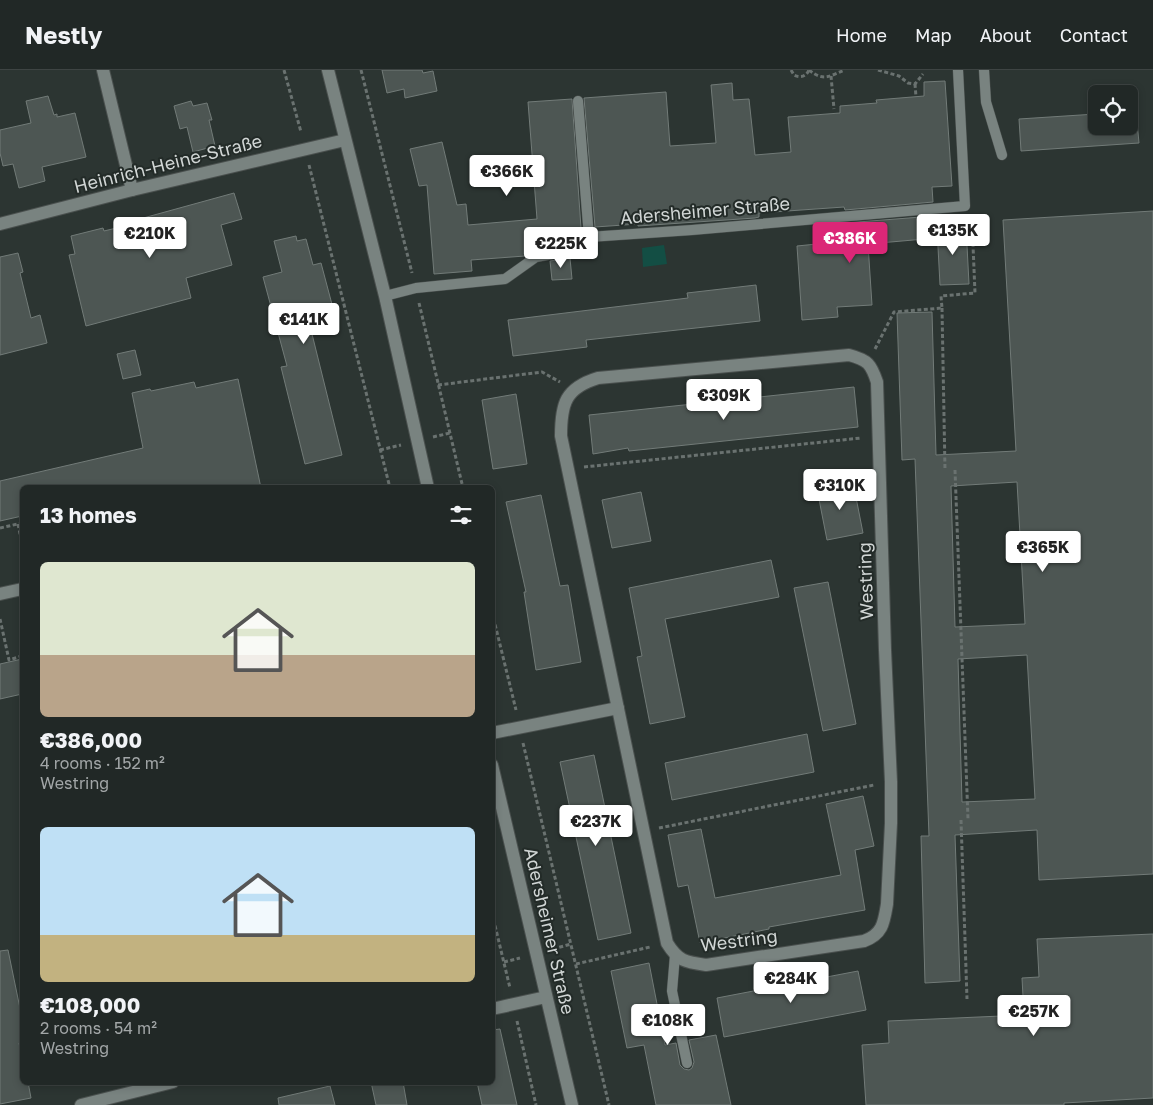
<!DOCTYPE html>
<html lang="en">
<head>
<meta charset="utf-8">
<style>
  body { margin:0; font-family:"Golos Text",sans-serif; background:#2d3432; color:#f1f3f6; height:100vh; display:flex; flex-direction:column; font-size:19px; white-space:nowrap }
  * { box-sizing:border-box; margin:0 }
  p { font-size:16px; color:#a2a6a7 }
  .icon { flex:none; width:28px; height:28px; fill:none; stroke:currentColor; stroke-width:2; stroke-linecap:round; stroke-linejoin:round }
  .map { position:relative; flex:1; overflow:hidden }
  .sheet { position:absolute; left:20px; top:415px; width:475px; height:600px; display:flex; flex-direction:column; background:#212826; border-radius:8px; box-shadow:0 2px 8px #0003,0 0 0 1px #3e4443 }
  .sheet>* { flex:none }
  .buttons { position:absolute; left:1088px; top:15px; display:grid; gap:10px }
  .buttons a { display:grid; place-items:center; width:50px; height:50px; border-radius:8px; background:#212826; box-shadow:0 2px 8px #0003,0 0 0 1px #3e4443; font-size:25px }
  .price { position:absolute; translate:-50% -42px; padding:0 11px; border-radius:5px; background:#fff; color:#222; font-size:16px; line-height:32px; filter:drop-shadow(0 1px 2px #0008) }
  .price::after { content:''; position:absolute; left:50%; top:30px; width:15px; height:11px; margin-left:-8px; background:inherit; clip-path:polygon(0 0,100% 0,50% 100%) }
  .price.selected { background:#db2777; color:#fff }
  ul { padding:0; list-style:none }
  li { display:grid; align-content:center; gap:10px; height:265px; padding:0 20px }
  li span { display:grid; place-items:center; height:155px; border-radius:8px; color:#555 }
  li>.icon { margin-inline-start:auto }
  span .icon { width:90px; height:90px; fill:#fffc; stroke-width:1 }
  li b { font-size:21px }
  h2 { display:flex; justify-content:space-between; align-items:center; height:60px; padding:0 20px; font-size:21px }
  header { display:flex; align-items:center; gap:30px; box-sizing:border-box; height:70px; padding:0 25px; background:#212826; border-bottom:1px solid #3e4443 }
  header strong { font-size:24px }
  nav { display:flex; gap:28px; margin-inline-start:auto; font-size:18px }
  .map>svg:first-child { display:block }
  .green { fill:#134e44 }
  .building { fill:#4d5653; stroke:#727b78; fill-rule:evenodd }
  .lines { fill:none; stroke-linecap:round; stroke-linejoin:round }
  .lane-casing { stroke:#4a504e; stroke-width:11 }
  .street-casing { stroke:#4a504e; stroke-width:14 }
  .secondary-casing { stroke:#4a504e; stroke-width:14 }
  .path { stroke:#6a7270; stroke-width:3; stroke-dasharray:4 2.5; stroke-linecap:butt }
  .lane { stroke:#798380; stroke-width:10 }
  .street { stroke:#798380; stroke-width:12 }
  .secondary { stroke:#798380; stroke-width:12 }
  .labels { text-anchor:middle; stroke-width:4; stroke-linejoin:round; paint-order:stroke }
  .street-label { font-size:18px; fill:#d1d6d5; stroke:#232b28 }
</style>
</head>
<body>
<header>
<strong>Nestly</strong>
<nav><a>Home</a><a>Map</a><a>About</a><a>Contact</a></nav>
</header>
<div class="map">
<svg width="1153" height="1035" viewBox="0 0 1153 1035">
  <rect width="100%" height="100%" fill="#2c3532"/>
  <path class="green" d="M664,175L667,194L643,197L642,178Z"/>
  <g class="building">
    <path d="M382,0H422L423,3L433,1L437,21L405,28L404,19L387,23Z"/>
    <path d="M945,11L952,116L932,117L933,132L845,140L844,137L759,143V147L755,148L638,156V154L595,157L584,28L666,22L670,76L716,73L711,15L732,13L733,30L749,29L755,85L791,82L788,47L840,43V36L877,33L876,30L924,26V12Z"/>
    <path d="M48,26L54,45L57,44V47L75,43L86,87L42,97L45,111L19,118L13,94L3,96L0,83V60L31,53L26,31Z"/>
    <path d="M572,29L581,158L568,160L569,173L567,175L535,180L525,186L471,190L472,201L434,204L427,115L419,116L410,79L442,72L457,135L466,134L468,155L537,149L528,32Z"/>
    <path d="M191,31L193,36L207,33L212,50H209L215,76L193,82L187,57L180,59L174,36Z"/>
    <path d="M1129,41H1136L1139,73L1021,81L1019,49L1096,44V56H1129Z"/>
    <path d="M234,123L242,149L221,155L232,195L186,208L191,228L86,256L69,185L75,184L71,166L103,158L104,161L137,153L136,150Z"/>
    <path d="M1153,141V804L1039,810L1037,760L955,765L960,911L925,913L921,766H929L915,389L902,390L897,243L932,242L936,385L1016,381L1003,150ZM1017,412L1025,554L955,557L951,416ZM1027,585L1035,729L962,732L958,589Z"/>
    <path d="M934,146L936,168L868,174L872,235L837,237L838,247L802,250L797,176L847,171L845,153Z"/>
    <path d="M966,156L969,214L940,215L937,158Z"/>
    <path d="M296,166L297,171L306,169L313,195L321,193L338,257L312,264L342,385L305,394L281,297L287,296L263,207L282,202L274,171Z"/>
    <path d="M18,183L23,202L20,203L31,248L40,245L47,273L0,285V187Z"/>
    <path d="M570,188L572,209L552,210L550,191Z"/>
    <path d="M756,215L760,251L586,270L587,277L513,286L508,250L688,228L687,223Z"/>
    <path d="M135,280L141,305L123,309L117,284Z"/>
    <path d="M238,309L261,418H22V446L0,451V411L143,378L132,323L150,319L151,321L194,312L196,318Z"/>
    <path d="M854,317L858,357L629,381L628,378L593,384L589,345Z"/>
    <path d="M516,324L527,394L493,399L482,330Z"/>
    <path d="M853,412L863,463L827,470L817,419Z"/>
    <path d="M641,422L651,471L612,478L602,430Z"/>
    <path d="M541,425L560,516L568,515L581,592L536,600L524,522H526L506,432Z"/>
    <path d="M771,490L779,527L665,549L685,647L650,654L637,587L642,586L629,518Z"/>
    <path d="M828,512L856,654L823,661L794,518Z"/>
    <path d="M22,589V624L0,629V594Z"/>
    <path d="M807,664L814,702L672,730L665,693Z"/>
    <path d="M594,685L631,863L598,870L560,692Z"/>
    <path d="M863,726L874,776L855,780L865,840L769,857V859L700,873L688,815L678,817L668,765L701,759L715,828L841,805L826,734Z"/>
    <path d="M1153,864V1028L1064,1033V1035H866L862,975L889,973L888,951L1024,945L1022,908L1039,907L1037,869Z"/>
    <path d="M8,880L22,948V973H19L22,989V1012H28L31,1028L0,1034V881Z"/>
    <path d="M649,893L665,975L676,973L680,995L684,999L689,1000L692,998L694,992L689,970L716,965L731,1035H656L644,975L627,978L611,901Z"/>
    <path d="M858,901L866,940L724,967L717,928Z"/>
    <path d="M500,959L517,1035H482L477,1012H492V960Z"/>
    <path d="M371,1012H403L407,1035H376Z"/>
    <path d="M330,1016L335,1035H279L278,1028Z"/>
  </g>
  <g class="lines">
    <g class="lane-casing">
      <g id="lane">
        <path d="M984,0L986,32L1002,85"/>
        <path d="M578,31L589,167"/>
        <path d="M385,226L416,218L505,209L536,187L570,181L589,167L692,160L965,136L958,0"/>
        <path d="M675,885L672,921L687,993"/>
      </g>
    </g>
    <g class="street-casing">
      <g id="street">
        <path d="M103,0L132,120"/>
        <path d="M0,154L132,120L345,70"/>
        <path d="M849,285C868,290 871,294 877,312L885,580L891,712V753L887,834C884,852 883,864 864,871L706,895C685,892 678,891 667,873L561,366C561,334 565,318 598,308Z"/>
        <path d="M0,524L22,519"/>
        <path d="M492,663L618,638"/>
        <path d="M492,939L546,927"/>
        <path d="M81,1035L173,1012"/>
      </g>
    </g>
    <g class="secondary-casing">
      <g id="secondary">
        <path d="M328,0L385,226L428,418"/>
        <path d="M492,695L572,1035"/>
      </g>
    </g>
    <g class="path">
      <path d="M284,0L301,62"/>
      <path d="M361,0L412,203"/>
      <path d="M791,0L794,5C800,8 806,7 809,0"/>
      <path d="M809,0C824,12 829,6 845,0"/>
      <path d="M878,0L899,6L908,13L915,14L923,4"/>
      <path d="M831,6L834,39"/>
      <path d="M915,14L916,27"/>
      <path d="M309,95L390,418"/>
      <path d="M419,233L463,418"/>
      <path d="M942,238L945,400"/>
      <path d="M875,279L894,242L942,238L941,226L975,223L972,151"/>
      <path d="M438,315L542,302L560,312"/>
      <path d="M433,367L450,363"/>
      <path d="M380,380L401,375"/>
      <path d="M584,397L861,368"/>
      <path d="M955,400L968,749"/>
      <path d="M18,454L22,474"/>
      <path d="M0,458L22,453"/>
      <path d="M492,542L516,640"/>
      <path d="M0,549L9,590L22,586"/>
      <path d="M523,673L609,1035"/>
      <path d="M961,750L967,929"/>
      <path d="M659,758L874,715"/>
      <path d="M492,843L510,918"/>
      <path d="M553,879L571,874"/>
      <path d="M504,892L520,888"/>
      <path d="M576,894L650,877"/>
      <path d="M517,951L536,1035"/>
    </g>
    <use href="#lane" class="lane"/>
    <use href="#street" class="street"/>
    <use href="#secondary" class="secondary"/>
  </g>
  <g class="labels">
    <g class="street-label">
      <text transform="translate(168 94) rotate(-14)" y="6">Heinrich-Heine-Straße</text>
      <text transform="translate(705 141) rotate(-5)" y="6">Adersheimer Straße</text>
      <text transform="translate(866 511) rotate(-92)" y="6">Westring</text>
      <text transform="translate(549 861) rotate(77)" y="6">Adersheimer Straße</text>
      <text transform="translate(739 871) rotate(-7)" y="6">Westring</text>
    </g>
  </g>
</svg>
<div class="buttons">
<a><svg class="icon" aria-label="locate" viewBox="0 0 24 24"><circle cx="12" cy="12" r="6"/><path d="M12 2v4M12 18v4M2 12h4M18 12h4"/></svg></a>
</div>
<b class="price" style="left:507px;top:127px">€366K</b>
<b class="price" style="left:953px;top:186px">€135K</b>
<b class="price" style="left:150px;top:189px">€210K</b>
<b class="price selected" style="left:850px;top:194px">€386K</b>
<b class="price" style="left:561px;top:199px">€225K</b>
<b class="price" style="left:304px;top:275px">€141K</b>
<b class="price" style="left:724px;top:351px">€309K</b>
<b class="price" style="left:840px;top:441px">€310K</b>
<b class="price" style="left:1043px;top:503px">€365K</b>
<b class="price" style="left:596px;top:777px">€237K</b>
<b class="price" style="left:791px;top:934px">€284K</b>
<b class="price" style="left:1034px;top:967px">€257K</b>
<b class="price" style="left:668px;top:976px">€108K</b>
<section class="sheet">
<h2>13 homes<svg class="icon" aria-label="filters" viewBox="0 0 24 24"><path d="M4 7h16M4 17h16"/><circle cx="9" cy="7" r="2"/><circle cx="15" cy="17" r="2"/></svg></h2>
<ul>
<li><span style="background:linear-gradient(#dfe7d0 60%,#b9a48a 0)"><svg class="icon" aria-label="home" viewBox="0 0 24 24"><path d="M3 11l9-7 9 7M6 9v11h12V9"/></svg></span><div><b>€386,000</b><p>4 rooms · 152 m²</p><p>Westring</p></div></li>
<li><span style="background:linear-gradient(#bfe0f5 70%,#c2b280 0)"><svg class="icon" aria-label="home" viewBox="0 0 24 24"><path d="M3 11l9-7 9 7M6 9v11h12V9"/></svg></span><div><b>€108,000</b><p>2 rooms · 54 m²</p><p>Westring</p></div></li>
</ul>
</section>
</div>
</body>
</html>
